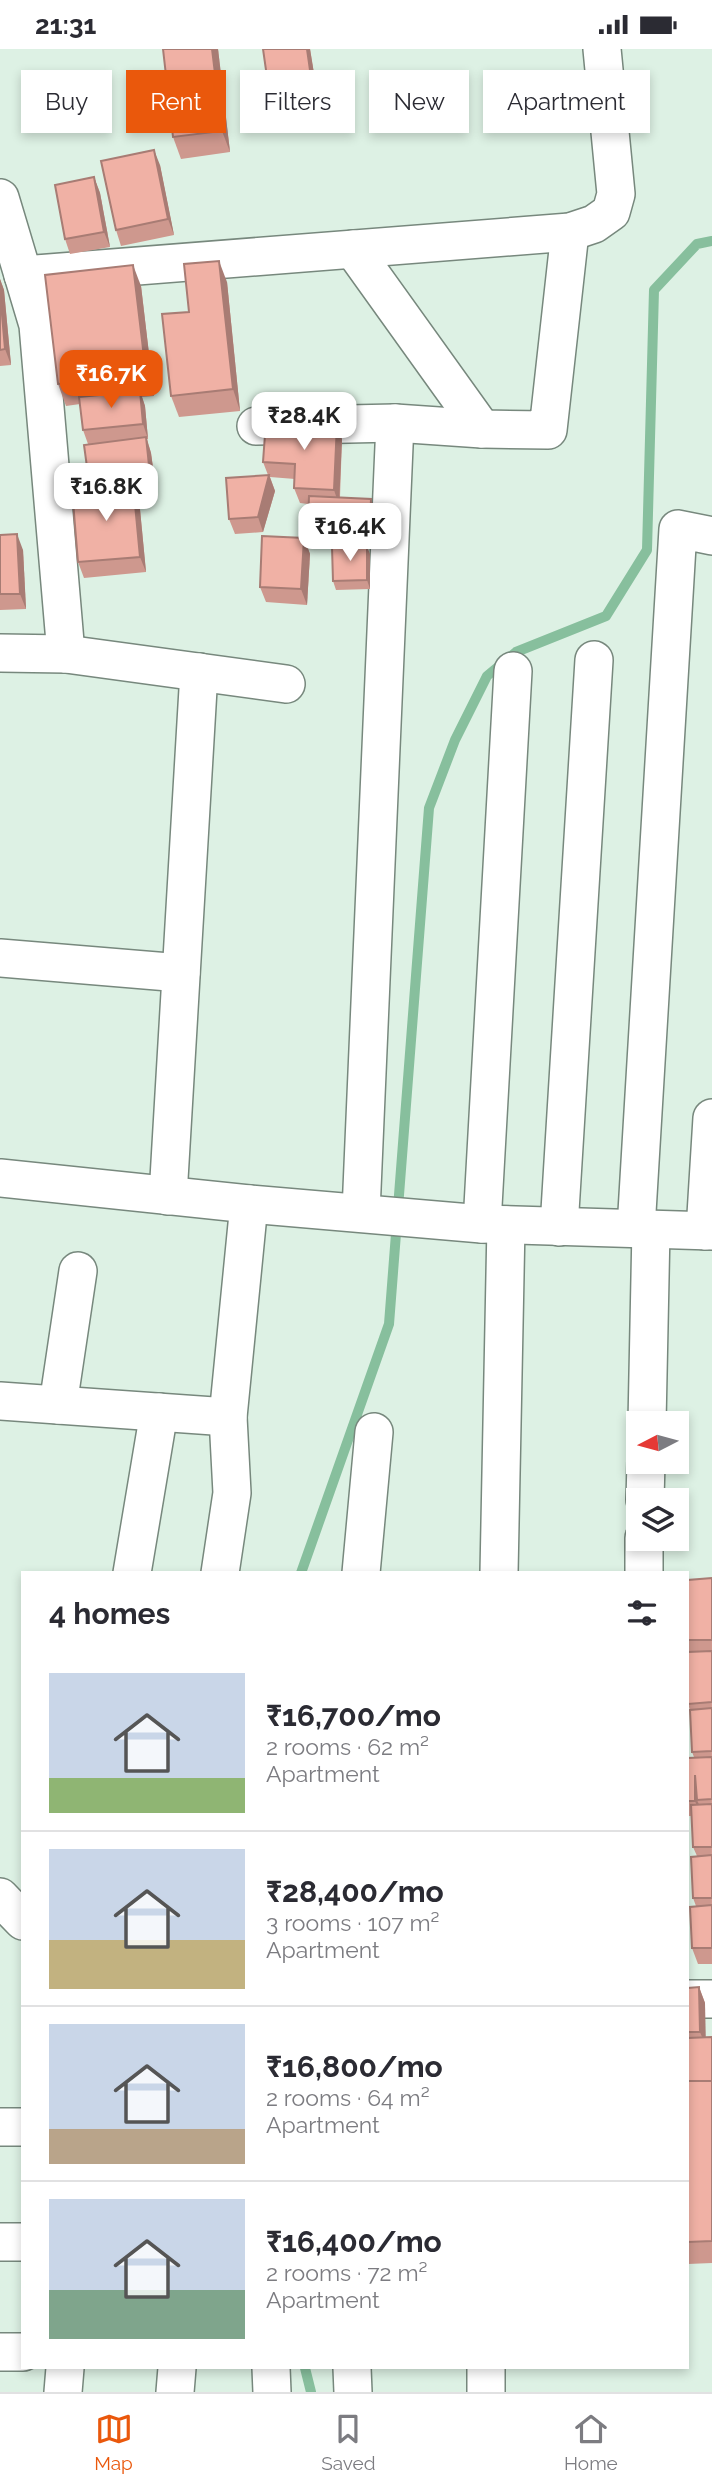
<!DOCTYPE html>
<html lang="en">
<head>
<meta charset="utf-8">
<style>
  body { margin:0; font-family:Raleway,sans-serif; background:#f2f2f3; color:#2b2b33; height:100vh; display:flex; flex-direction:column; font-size:26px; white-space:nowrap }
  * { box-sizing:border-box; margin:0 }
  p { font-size:23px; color:#7c7c81 }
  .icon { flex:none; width:38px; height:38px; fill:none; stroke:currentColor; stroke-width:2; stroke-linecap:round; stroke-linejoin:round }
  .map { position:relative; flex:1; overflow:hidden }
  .panel { position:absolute; left:21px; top:1522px; width:668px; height:798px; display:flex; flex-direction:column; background:#fff; border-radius:0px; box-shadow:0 4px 10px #0003 }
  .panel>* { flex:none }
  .banner { position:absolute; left:21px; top:21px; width:670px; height:63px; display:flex; gap:14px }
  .needle { width:46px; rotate:264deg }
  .buttons { position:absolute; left:626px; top:1362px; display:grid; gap:14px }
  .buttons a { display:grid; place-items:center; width:63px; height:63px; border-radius:0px; background:#fff; box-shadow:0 4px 10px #0003; font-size:35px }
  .price { position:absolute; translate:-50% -60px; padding:0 16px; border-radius:14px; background:#fff; color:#222; font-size:23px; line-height:46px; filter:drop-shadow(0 2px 4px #0008) }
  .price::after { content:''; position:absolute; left:50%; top:42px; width:21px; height:16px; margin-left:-10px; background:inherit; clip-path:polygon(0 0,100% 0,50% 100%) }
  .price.on { background:#ea580c; color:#fff }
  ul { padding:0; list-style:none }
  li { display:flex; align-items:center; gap:21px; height:175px; padding:0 28px }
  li+li { border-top:2px solid #e1e1e2 }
  li span { display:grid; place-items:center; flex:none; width:196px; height:140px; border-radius:0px; color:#555 }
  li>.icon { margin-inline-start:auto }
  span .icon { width:84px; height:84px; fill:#fffc; stroke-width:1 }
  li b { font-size:30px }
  h2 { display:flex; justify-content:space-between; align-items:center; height:84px; padding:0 28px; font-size:30px }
  .chip { padding:0 24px; border-radius:0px; background:#fff; box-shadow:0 4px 10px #0003; font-size:24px; line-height:63px }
  .chip.on { background:#ea580c; color:#fff }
  .status { display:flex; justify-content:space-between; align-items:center; height:49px; padding:0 35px; background:#fff; direction:ltr }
  .status svg { height:19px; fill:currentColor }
  .tabs { display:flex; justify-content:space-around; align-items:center; height:98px; border-top:2px solid #e1e1e2; background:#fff; font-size:19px; color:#7c7c81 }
  .tabs a { display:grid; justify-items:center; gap:4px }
  .tabs .on { color:#ea580c }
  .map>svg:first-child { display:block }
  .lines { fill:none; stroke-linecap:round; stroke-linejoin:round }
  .stream { stroke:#87bf9d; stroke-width:10 }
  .minor-casing { stroke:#77887d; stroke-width:40 }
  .minor { stroke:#fff; stroke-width:37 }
  .wall { fill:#ce988e }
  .shaded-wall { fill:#a87c74 }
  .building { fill:#f0b1a5; stroke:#a87c74; stroke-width:2 }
</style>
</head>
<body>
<div class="status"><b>21:31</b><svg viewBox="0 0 49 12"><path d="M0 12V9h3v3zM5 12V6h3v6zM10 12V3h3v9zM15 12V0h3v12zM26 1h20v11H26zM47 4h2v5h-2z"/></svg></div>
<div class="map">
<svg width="712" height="2343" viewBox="0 0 712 2343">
  <rect width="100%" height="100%" fill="#ddf1e4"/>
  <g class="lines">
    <g class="stream">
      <path d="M301,1524L389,1275L429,759L455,691L487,627L516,603L606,567L647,501L654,241L697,195L712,192"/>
      <path d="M305,2319L311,2343"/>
    </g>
    <g class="minor-casing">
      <g id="minor">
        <path d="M0,149L38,276L66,605"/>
        <path d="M353,200L482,380"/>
        <path d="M23,226L570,183L594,175L611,163L616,145L602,0"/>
        <path d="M256,377L395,374L482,380L548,381L570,183"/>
        <path d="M0,604L66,605L286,635"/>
        <path d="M0,909L181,924"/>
        <path d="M0,1129L249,1155L482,1175L712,1182"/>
        <path d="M168,1147L199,623"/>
        <path d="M361,1163L395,374"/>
        <path d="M482,1175L513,622"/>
        <path d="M559,1178L594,611"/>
        <path d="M636,1180L678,480L712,487"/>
        <path d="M705,1182L712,1069"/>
        <path d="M0,1352L228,1368"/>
        <path d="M58,1356L78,1222"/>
        <path d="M647,1374L651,1180"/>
        <path d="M645,1451L646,1412"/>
        <path d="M132,1524L159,1363"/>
        <path d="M220,1524L232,1444L228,1368L249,1155"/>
        <path d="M361,1524L374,1383"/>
        <path d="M499,1524L506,1176"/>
        <path d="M644,1524V1489"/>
        <path d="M0,1848L23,1872"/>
        <path d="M688,1950H712"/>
        <path d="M0,2078H23"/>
        <path d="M0,2193H23"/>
        <path d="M0,2303H23"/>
        <path d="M271,2319L272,2343"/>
        <path d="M352,2319L353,2343"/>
        <path d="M63,2343L65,2319"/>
        <path d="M175,2343L177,2319"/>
        <path d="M486,2343V2319"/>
      </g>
    </g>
    <use href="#minor" class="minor"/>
  </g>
  <g class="wall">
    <path d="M163,0H218L230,103L181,110L173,88Z"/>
    <path d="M310,0L317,43L274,50L268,35Z"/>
    <path d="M160,116L174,186L121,197L116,181Z"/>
    <path d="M94,128L100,144L110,198L70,205L65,190Z"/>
    <path d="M0,230L4,241L11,316L0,317Z"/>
    <path d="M227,233L240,362L179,368L171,347L189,263Z"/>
    <path d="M141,237L154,347L142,348L145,357L148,390H147L151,404L156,441L137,443L139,450L146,523L84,529L78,513L90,438L89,433L88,395L83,381L80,355L66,357L58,335Z"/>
    <path d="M342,390L340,448L377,465L376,492L313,490L308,474V455L300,454L294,439L295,430L270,428L275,442L263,483L235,485L229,470L268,426L263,413Z"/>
    <path d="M0,486L23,501L26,560L0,561Z"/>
    <path d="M304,489L310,505L307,556L266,553L260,538Z"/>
    <path d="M370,505V540L336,541L333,532Z"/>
    <path d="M712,1529V1915H698L692,1899L696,1857L693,1849L697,1807L693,1798L692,1767H688V1709L694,1708L692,1703L690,1661L688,1655V1531Z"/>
    <path d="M699,1938L705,1954V1988H712V2214L688,2215V1939Z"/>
  </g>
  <g class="shaded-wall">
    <path d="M212,0H218L230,103L222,82Z"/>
    <path d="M307,0H310L317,43L311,28Z"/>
    <path d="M154,101L160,116L174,186L168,170Z"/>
    <path d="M94,128L100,144L110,198L104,183Z"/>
    <path d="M219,212L227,233L240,362L233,340Z"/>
    <path d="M133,216L141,237L154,347L146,325Z"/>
    <path d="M0,230L4,241L11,316L5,300L0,243Z"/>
    <path d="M140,342L145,357L148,390L143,375Z"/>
    <path d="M337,375L342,390L339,456L334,441Z"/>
    <path d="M146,388L151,404L156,441L150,426Z"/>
    <path d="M269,426L275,442L263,483L258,468Z"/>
    <path d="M133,434L139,450L146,523L140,508Z"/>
    <path d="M371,450L377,465L376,492L370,477Z"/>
    <path d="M17,485L23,501L26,560L20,545Z"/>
    <path d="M304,489L310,505L307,556L301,540Z"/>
    <path d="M367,497L370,505V540L367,531Z"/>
    <path d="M695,1726L697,1751L701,1760V1767L695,1752Z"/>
    <path d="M699,1938L705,1954L706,1998L700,1983Z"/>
  </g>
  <g class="building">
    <path d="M163,0H212L222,82L173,88Z"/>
    <path d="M263,0H307L311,28L268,35Z"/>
    <path d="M154,101L168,170L116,181L101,112Z"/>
    <path d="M94,128L104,183L65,190L55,136Z"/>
    <path d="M219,212L233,340L171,347L162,265L189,263L184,215Z"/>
    <path d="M133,216L146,325L58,335L45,226Z"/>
    <path d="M0,243L5,300L0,301Z"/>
    <path d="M140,342L143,375L83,381L79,348Z"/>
    <path d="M266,372L337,375L334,441L294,439L295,415L263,413Z"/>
    <path d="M146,388L150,426L89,433L84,396Z"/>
    <path d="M269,426L258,468L229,470L226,429Z"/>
    <path d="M133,434L140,508L78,513L72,440Z"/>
    <path d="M309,447L371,450L370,477L308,474Z"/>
    <path d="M17,485L20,545H0V486Z"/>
    <path d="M262,487L304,489L301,540L260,538Z"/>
    <path d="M367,497V531L333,532L332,498Z"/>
    <path d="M712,1529V1591H688V1531Z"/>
    <path d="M712,1602V1653L688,1655V1603Z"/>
    <path d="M712,1659V1702L692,1703L690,1661Z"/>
    <path d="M712,1708V1750L697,1751L695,1726V1752H688V1709Z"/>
    <path d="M712,1755V1798H693L691,1756Z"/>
    <path d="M712,1806V1849H693L691,1808Z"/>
    <path d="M712,1856V1899H692L690,1858Z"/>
    <path d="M699,1938L700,1983H688V1939Z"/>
    <path d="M712,1988V2032H688V1989Z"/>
    <path d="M688,2032H712V2192L688,2193Z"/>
  </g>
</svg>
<div class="buttons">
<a><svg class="needle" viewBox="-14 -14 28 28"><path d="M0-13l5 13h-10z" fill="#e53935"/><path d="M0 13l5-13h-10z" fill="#7c7c81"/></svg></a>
<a><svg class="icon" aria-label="layers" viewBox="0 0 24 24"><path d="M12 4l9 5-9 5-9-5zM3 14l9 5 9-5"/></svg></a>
</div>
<b class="price on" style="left:111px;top:361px">₹16.7K</b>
<b class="price" style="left:304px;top:403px">₹28.4K</b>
<b class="price" style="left:106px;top:474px">₹16.8K</b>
<b class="price" style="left:350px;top:514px">₹16.4K</b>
<div class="banner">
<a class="chip">Buy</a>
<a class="chip on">Rent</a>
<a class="chip">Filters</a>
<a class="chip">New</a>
<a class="chip">Apartment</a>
</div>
<section class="panel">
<h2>4 homes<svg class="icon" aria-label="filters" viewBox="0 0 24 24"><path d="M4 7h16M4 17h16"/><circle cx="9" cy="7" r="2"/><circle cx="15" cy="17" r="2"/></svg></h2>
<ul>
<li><span style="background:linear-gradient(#c9d6e8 75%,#8fb573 0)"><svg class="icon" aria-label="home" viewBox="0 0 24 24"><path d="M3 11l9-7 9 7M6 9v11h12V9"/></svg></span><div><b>₹16,700/mo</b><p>2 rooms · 62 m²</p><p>Apartment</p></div></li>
<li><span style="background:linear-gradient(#c9d6e8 65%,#c2b280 0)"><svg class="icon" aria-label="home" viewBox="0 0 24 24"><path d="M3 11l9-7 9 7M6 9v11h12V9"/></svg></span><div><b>₹28,400/mo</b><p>3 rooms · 107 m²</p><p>Apartment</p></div></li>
<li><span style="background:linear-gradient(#c9d6e8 75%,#b9a48a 0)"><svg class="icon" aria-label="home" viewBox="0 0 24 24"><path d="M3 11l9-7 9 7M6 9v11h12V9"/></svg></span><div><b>₹16,800/mo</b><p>2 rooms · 64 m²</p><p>Apartment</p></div></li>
<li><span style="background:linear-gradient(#c9d6e8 65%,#7fa58c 0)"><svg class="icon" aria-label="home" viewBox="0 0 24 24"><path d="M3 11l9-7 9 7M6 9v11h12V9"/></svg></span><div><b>₹16,400/mo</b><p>2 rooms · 72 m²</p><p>Apartment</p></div></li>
</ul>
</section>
</div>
<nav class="tabs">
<a class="on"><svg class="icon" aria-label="map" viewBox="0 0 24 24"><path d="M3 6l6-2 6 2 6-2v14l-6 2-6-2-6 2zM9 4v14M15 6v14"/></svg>Map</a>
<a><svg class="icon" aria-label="saved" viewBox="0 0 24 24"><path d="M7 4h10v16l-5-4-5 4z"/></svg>Saved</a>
<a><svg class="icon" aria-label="home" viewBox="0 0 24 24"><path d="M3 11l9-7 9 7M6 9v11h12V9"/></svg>Home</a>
</nav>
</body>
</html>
